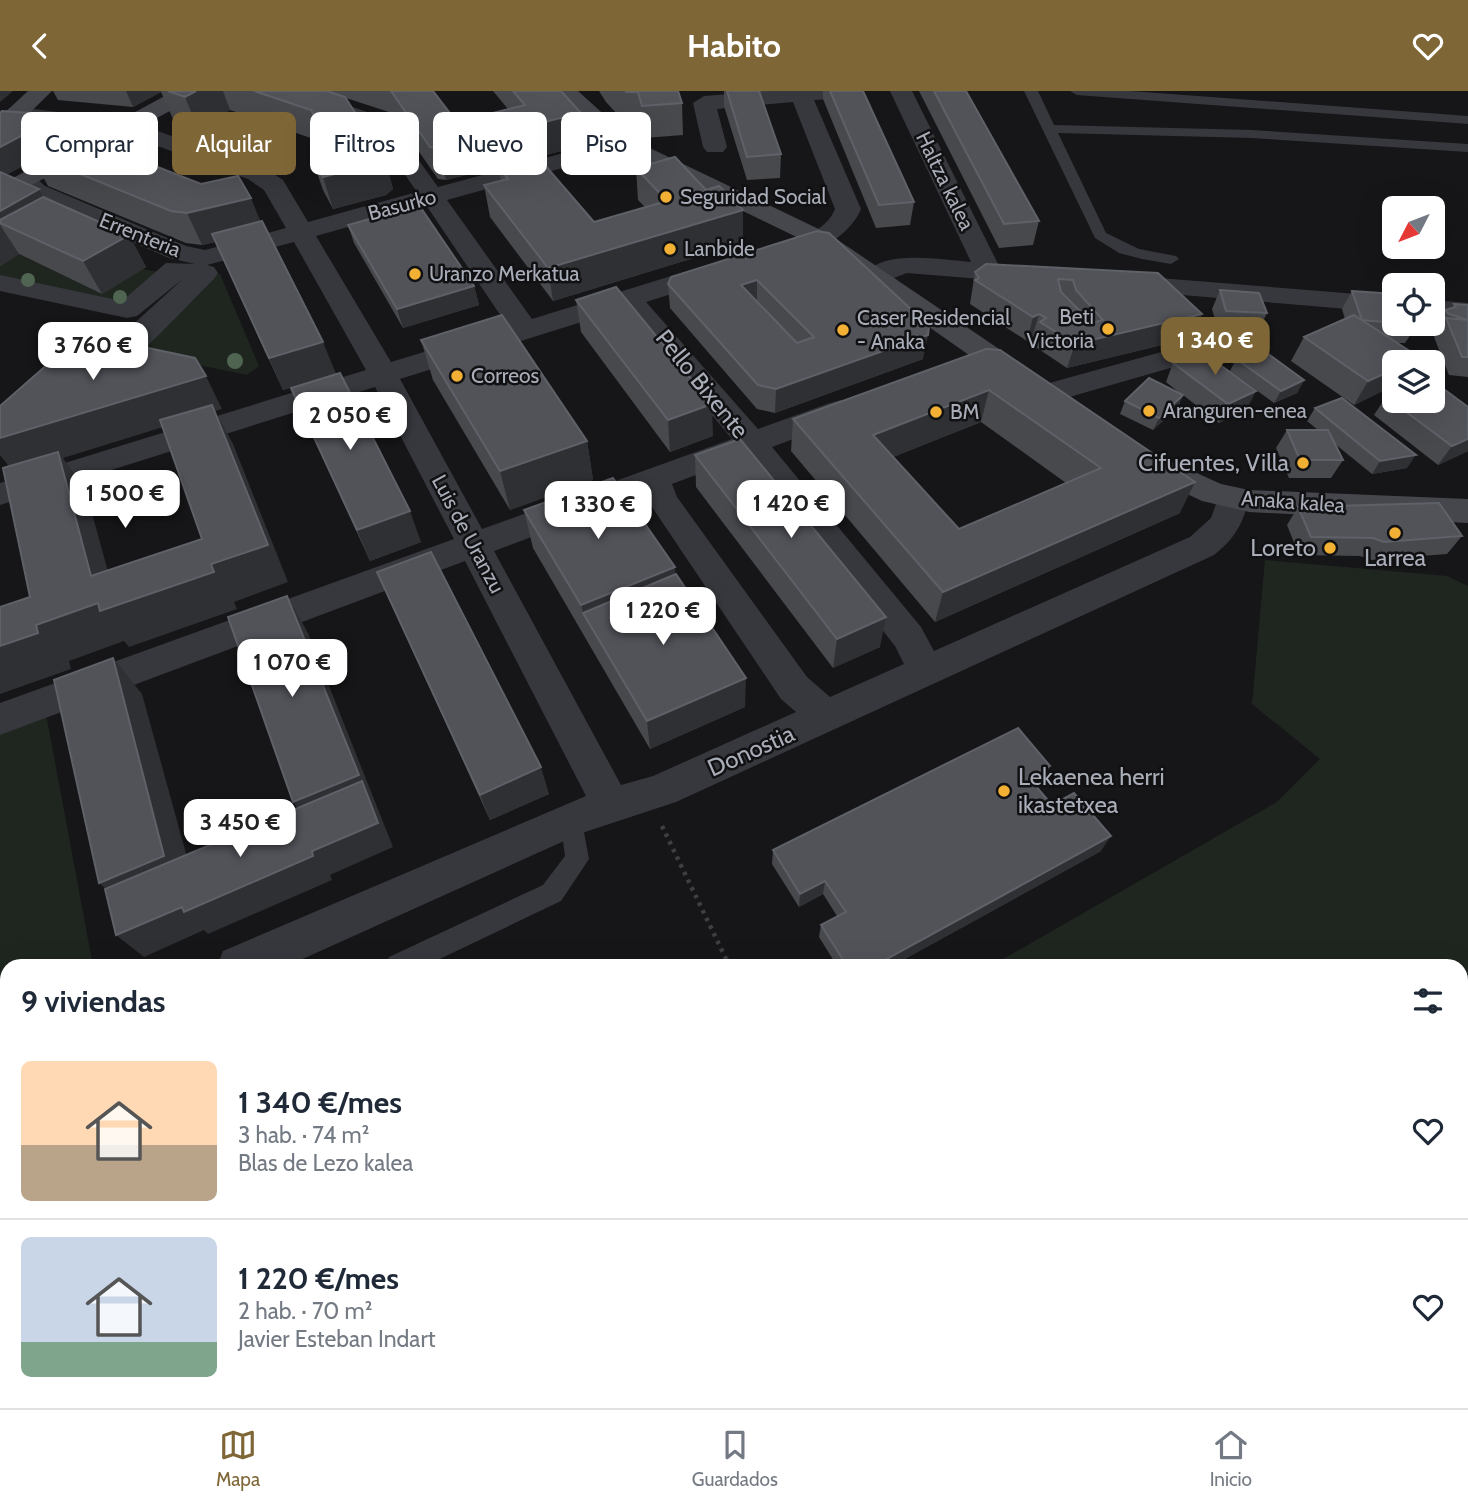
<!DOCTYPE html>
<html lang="es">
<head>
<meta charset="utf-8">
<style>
  body { margin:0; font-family:Cabin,sans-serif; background:#f6f6f7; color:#1f2937; height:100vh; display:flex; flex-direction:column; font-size:26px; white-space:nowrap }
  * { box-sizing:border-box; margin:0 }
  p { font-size:23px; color:#747a83 }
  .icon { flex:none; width:38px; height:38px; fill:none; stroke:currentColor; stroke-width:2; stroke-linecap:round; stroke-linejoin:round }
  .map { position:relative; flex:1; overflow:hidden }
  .side { position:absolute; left:0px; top:868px; width:1468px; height:450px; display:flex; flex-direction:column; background:#fff; border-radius:21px 21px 0 0; box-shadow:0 7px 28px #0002 }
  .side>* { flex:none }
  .guide { position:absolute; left:21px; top:21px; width:700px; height:63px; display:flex; gap:14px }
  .needle { width:46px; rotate:228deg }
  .controls { position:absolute; left:1382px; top:105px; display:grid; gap:14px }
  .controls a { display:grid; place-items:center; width:63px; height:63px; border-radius:10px; background:#fff; box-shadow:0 7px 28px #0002; font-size:35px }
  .price { position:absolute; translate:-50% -60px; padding:0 16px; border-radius:14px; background:#fff; color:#222; font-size:23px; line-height:46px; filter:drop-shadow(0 2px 4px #0008) }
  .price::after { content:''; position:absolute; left:50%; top:42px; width:21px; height:16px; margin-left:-10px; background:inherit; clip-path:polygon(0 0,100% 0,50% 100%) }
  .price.selected { background:#7e6636; color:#fff }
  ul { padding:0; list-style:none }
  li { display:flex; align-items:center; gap:21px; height:175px; padding:0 21px }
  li+li { border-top:2px solid #e0e1e3 }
  li span { display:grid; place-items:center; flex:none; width:196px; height:140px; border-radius:10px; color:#555 }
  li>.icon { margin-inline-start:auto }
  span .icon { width:84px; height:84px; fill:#fffc; stroke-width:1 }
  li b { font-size:30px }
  h2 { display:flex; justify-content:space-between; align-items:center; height:84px; padding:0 21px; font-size:30px }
  .tag { padding:0 24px; border-radius:10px; background:#fff; box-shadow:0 7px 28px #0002; font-size:24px; line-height:63px }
  .tag.selected { background:#7e6636; color:#fff }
  header { display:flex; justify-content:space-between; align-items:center; height:91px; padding:0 21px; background:#7e6636; color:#fff; font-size:32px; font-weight:700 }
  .menu { display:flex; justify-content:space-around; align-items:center; height:98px; border-top:2px solid #e0e1e3; background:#fff; font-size:19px; color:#747a83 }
  .menu a { display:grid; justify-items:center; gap:4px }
  .menu .selected { color:#7e6636 }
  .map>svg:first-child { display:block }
  .green { fill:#1e261f }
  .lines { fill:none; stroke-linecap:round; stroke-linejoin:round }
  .path-far1 { stroke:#3d3f44; stroke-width:4.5; stroke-dasharray:3.5 5; stroke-linecap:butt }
  .path { stroke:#3d3f44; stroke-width:5; stroke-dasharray:4.5 7; stroke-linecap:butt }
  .lane { fill:#37383d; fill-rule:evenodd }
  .street { fill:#37383d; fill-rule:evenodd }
  .secondary { fill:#45474d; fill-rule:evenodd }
  .tree { fill:#506452 }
  .wall { fill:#47494d; fill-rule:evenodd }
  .shaded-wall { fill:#2f3033; fill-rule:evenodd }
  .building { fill:#525359; stroke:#5f6168; stroke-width:2; fill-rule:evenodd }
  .poi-dot { fill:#f2b134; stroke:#111113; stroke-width:2.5 }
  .labels { text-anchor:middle; stroke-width:5; stroke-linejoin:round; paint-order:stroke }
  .far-street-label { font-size:21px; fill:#a8adb8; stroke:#111113 }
  .far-poi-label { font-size:21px; fill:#a8adb8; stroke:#111113; text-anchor:start }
  .street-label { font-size:24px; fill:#a8adb8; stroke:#111113 }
  .poi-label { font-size:24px; fill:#a8adb8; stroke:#111113; text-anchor:end }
</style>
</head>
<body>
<header><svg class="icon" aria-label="back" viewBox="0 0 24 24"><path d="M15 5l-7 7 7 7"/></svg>Habito<svg class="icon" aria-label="heart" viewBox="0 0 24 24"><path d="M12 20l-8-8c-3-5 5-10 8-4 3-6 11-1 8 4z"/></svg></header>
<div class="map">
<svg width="1468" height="1317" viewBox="0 0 1468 1317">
  <rect width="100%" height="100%" fill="#161618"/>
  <g class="green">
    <path d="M18,163L102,203L142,178L169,183L127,219L0,192V174Z"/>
    <path d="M205,182L220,183L259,275L247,284L124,259Z"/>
    <path d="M1265,469L1447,485L1468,495V1317H839L847,1311H1461V875H991L1277,711L1320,668L1252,613Z"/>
    <path d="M44,612L93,875H7V979L0,982V628Z"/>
  </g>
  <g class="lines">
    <path class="path-far1" d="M662,735L727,870"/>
    <g class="path">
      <path d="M726,868L730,875"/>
      <path d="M762,1311V1317"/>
    </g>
    <g class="lane">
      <path d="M1024,0H1038L1054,34L1252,39L1468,53V61L1252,47L1058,42L1106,142L1139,158L1176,165L1179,168L1171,173L1142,168L1119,162L1095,147Z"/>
      <path d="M1070,0H1130L1468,25V33L1077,4Z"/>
      <path d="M572,717L580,720L589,768L561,810L425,875H385L389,866L543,794L565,765L560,727L564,720Z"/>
      <path d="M7,1044V1073L0,1076V1047Z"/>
    </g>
    <g class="street">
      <path d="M274,0H306L390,29L438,96L623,46L631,48L635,53L631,58L447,109L532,228L710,173H728L732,179L728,185L646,211L758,338L830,312L841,309L852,312L856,319L852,326L772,356L921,536L934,560L1190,446L1211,427L1221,399L1232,396L1243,399L1248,407C1245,432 1233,449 1214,464L676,711L582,742L287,875H217L223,860L586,705L465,470L0,644V612L454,448L375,296L0,414V392L366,279L294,151L207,174L214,176L218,182L214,188C184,217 134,274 100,293C93,297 86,296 79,294L74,287L184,187L137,225L127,227L0,200V184L122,210L166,172L195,173L169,167L27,105L14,90L17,85C31,82 35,86 45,95L186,155L205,159L286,137L264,99L248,88L122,42L8,28L5,23L8,18L16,16L126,29L266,78L283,89L308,131L417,101L374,39L277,5ZM426,114L505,231L503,237L391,271L316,145ZM623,218L732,348L482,438L400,288ZM746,365L895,555L904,573L830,606L807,586L677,406L672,393ZM644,404L781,608L796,621L653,685L621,694L494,460Z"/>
      <path d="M766,0H855L844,7L814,9L861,118C849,148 802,173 771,166L767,160L771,154C795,148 825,143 835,118L793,11L717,18L727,56L723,61H707L703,56L693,12L704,5Z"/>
      <path d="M890,0H912L998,173L1039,178L1043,184L1039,190L1030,192L907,182L875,194L866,192L862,186C881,157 941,169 971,171Z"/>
      <path d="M1121,184L1395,206V222L1111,198L1108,192L1111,186Z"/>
      <path d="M1433,209L1468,212V228L1433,225Z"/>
      <path d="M1237,240L1247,243L1251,249L1247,255L1045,313L1035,310L1030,303L1035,296Z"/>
      <path d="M7,956V1002L0,1005V959Z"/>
    </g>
    <g class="secondary">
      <path d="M28,0H52L8,43L0,45V26Z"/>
      <path d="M174,0H201L198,5L0,111V94Z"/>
      <path d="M554,0H578L631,48L829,143L1033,281L1038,288L1033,295L1023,297L1013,295L811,153L615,58Z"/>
      <path d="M1146,359L1221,393L1249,399L1468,408V432L1249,421L1202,410L1135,378L1130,370L1135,362Z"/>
    </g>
  </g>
  <g class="tree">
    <circle cx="587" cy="41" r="6"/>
    <circle cx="28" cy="189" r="7"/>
    <circle cx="120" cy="206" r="7"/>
    <circle cx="235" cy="270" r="8"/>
  </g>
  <g class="wall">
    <path d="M53,0H433L453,26L460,30L508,18L493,0H561L585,54L537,66L594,131L645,116L638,109L636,77L743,152L553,210L490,126L484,94L501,89L498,76L446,89L438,88L392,22L346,7L384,66L393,98L386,104L333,118L323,99L312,67L329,63L322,51L230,19L198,37L173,28L161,1L133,16L58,9Z"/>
    <path d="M599,0H678L682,12L683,44L644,47L640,32L629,33L619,25L606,11Z"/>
    <path d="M724,0H770L760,1L781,63L780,87L747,89L724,15Z"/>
    <path d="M823,0H863L914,111L910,134L876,137L823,8Z"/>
    <path d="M919,0H966L1039,130L1033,154L999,157Z"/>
    <path d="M0,22L61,24L70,42L146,67L142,70L260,131L336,283L283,299L215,151L202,154L186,152L48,95L34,69L6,84L39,98L43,106L129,144L146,176L102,203L19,163L0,175Z"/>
    <path d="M348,134L474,195L479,214L403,237L354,152Z"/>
    <path d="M817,140L923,268L775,322L757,318L670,217L668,193Z"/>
    <path d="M975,181L1158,182L1202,223L1191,247L1067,277L1034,255L1035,249L1032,247L1027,250L970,213Z"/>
    <path d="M1220,199L1267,222L1258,240L1218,239L1212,218Z"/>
    <path d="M1352,200L1395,203V233H1416L1417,234L1405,252H1397L1395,271V294L1354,314L1291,270L1304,246L1345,228L1342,218Z"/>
    <path d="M576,209L713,345L670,361L581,241Z"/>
    <path d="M1454,213L1468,214V286L1449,284L1434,246L1437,242L1433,237L1445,219L1451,217Z"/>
    <path d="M421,249L587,350L593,389L510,419L433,289Z"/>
    <path d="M1000,259L1180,422L935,531L791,360L793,328ZM981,331L1066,392L959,438L893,366Z"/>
    <path d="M1236,268L1304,289L1297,302L1274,312L1230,280Z"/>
    <path d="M1173,272L1247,318L1219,332L1183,304L1178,316L1153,339L1120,323L1125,310L1181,303L1166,291Z"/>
    <path d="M291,297L421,451L370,470Z"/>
    <path d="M1386,306L1468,316V360L1438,374L1374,324Z"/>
    <path d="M1315,317L1407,377L1372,383L1335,353L1343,369L1331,387H1289L1276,357L1287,339H1318L1307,330Z"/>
    <path d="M695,364L880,556L833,577L696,396Z"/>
    <path d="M1298,416L1462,445L1447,463L1371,469L1360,465L1299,464L1287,434Z"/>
    <path d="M524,419L676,483L745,616L650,658L533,457Z"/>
    <path d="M377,481L549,703L490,729Z"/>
    <path d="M1043,690L1035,694L1052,714L1101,760L892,875H837L819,846L821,834L837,825L823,803L799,816L772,773L773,759Z"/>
  </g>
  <g class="shaded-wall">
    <path d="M0,0H13L0,11Z"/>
    <path d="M126,0H161V1L133,16Z"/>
    <path d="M196,0H223L230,19L198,37L185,6Z"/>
    <path d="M581,22L585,54L446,89L439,57Z"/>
    <path d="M61,24L73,47L31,63L34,69L0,87V56Z"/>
    <path d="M131,36L146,67L115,85L99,53Z"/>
    <path d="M384,66L393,98L386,104L333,118L323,86Z"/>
    <path d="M39,98L62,138L0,132V120Z"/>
    <path d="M251,107L264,139L202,154L187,122Z"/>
    <path d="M743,119V152L553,210L548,177Z"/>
    <path d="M0,134L19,163L0,175Z"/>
    <path d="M129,144L146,176L102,203L83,170Z"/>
    <path d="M757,189V213L741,194Z"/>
    <path d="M474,195L479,214L403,237L397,218Z"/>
    <path d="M1039,223L1032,247L1027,250L1033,226Z"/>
    <path d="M1202,223L1191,247L1067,277L1075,253Z"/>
    <path d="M928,244L923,268L775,322L776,298Z"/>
    <path d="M323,251L336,283L283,299L269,267Z"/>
    <path d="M1395,278V294L1354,314L1368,290Z"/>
    <path d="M206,285L222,318L215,320L233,353L288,491L234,511L237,518L129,556L124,550L69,570L71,578L0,603V555L36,534L14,382L0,364V347ZM215,320L211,473L117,514L86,400L63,367Z"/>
    <path d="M1304,289L1297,302L1274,312L1281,300Z"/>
    <path d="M989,299L981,331L868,376L873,344Z"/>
    <path d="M1256,300L1247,318L1219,332L1228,313Z"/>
    <path d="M1183,304L1178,316L1153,339L1159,327Z"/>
    <path d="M712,313L713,345L670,361L668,329Z"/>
    <path d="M1468,348V360L1438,374L1452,355Z"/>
    <path d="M587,350L593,389L510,419L500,380Z"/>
    <path d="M1416,364L1407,377L1372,383L1380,370Z"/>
    <path d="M1195,391L1180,422L935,531L943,501Z"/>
    <path d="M410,420L421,451L370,470L357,439Z"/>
    <path d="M675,476L678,514L583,522L581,514Z"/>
    <path d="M287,505L308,542L393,756L330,784L332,789L208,843L204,839L144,866L116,844L312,760L316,743L293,711Z"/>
    <path d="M886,526L880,556L833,577L837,548Z"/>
    <path d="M113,567L142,603L195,795L133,821L99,792Z"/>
    <path d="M746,587L745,616L650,658L647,630Z"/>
    <path d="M1050,675L1043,690L1021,701L1028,686Z"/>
    <path d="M541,676L549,703L490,729L480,704Z"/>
    <path d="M1111,745L1101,760L892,875H874Z"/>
    <path d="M825,790L823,803L799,816L800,803Z"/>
  </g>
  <g class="building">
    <path d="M168,0H196L185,6Z"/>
    <path d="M254,0H327L345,6L384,66L377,72L323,86L312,67L337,61L311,19Z"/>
    <path d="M391,0H433L453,26L457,25L460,30L525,14L513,0H561L581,22L439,57L430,56Z"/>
    <path d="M625,0H678L682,12L642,15L638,1H627Z"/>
    <path d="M727,0H759L781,63L747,66Z"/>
    <path d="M830,0H863L914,111L879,114Z"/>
    <path d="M934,0H966L1039,130L1004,133Z"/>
    <path d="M2,20L61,24L0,56V22Z"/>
    <path d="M103,25L131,36L99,53L201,93L238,85L251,107L187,122L171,120L31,63Z"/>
    <path d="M537,65L594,131L667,110L636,77L675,66L706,99L719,95L743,119L548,177L484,94L508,88L498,75Z"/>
    <path d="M0,81L39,98L0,120Z"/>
    <path d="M43,106L129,144L83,170L0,132V129Z"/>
    <path d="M419,114L474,195L397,218L348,134Z"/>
    <path d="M262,130L323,251L269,267L212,143Z"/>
    <path d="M817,140L829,142L929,235L928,244L776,298L758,294L668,193L671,186ZM757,189L814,246L797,252L741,194Z"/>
    <path d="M986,173L1158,182L1202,223L1075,253L1040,231L1046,227L1039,223L1033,226L975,189L979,187L975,181ZM1058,188L1073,189L1076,199L1103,229L1092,232L1061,201Z"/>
    <path d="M616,196L712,313L668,329L576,209Z"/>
    <path d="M1220,199L1259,202L1267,222L1226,220Z"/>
    <path d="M1352,200L1395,203V232L1362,229Z"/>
    <path d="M1454,213L1468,214V229L1449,223L1445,219L1456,216Z"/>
    <path d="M502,224L587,350L500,380L421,249Z"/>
    <path d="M1354,224L1419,266L1408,271H1395V278L1368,290L1304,246Z"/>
    <path d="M1446,227L1468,229V266H1462Z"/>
    <path d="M82,243L195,267L206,285L0,347V315Z"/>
    <path d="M1260,257L1304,289L1281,300L1236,268Z"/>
    <path d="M986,258L1000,259L1195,391L943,501L793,328ZM989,299L1101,377L959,438L873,344Z"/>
    <path d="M1201,260L1256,300L1228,313L1173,272Z"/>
    <path d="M340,282L410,420L357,439L291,297Z"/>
    <path d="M1149,287L1183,304L1159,327L1125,310Z"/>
    <path d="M1433,290L1468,316V348L1452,355L1386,306L1395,302V310H1433Z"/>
    <path d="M1342,307L1416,364L1380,370L1315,317Z"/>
    <path d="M212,314L268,454L211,473L214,481L100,520L98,512L36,534L38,542L0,555V516L30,506L3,377L58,361L91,485L202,448L160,329Z"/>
    <path d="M1287,339H1328L1343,369H1300Z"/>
    <path d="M740,348L886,526L837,548L695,364Z"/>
    <path d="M613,387L675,476L581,514L524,419Z"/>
    <path d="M1439,412L1462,445L1384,451L1373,447L1311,446L1298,416Z"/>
    <path d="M431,461L541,676L480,704L377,481Z"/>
    <path d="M676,483L746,587L647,630L583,522Z"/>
    <path d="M287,505L359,684L293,711L228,526Z"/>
    <path d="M113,567L164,765L99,792L54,589Z"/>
    <path d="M1018,637L1050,675L1028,686L1052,714L1074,702L1111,745L874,875H847L821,834L846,821L825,790L800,803L773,759Z"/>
    <path d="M362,690L378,732L312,760L313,765L184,821L182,816L116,844L105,798Z"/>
  </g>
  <g class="poi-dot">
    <circle cx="666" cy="106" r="7"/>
    <circle cx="670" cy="158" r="7"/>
    <circle cx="415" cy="183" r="7"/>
    <circle cx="1108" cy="238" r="7"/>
    <circle cx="843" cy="239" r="7"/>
    <circle cx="457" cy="285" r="7"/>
    <circle cx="1149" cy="320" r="7"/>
    <circle cx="936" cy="321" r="7"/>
    <circle cx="1303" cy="372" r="7"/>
    <circle cx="1395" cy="442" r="7"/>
    <circle cx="1330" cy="457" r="7"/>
    <circle cx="1004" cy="700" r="7"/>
  </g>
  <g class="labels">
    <g class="far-street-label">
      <text transform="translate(945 90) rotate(64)" y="7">Haltza kalea</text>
      <text transform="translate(402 114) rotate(-15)" y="7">Basurko</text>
      <text transform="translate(140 144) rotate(22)" y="7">Errenteria</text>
      <text transform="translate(1293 411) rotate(4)" y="7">Anaka kalea</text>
      <text transform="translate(468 443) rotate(62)" y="7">Luis de Uranzu</text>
    </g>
    <g class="far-poi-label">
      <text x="680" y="113">Seguridad Social</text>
      <text x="684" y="165">Lanbide</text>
      <text x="429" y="190">Uranzo Merkatua</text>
      <text x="1094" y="233" text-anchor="end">Beti<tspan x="1094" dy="24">Victoria</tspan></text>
      <text x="857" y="234">Caser Residencial<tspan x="857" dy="24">- Anaka</tspan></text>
      <text x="471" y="292">Correos</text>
      <text x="1163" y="327">Aranguren-enea</text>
      <text x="950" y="328">BM</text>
    </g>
    <g class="street-label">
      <text transform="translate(702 293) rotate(51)" y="8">Pello Bixente</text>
      <text transform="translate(751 660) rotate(-24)" y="8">Donostia</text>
    </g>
    <g class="poi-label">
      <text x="1289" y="380">Cifuentes, Villa</text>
      <text x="1316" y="465">Loreto</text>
      <text x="1395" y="475" text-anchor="middle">Larrea</text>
      <text x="1018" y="694" text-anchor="start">Lekaenea herri<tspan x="1018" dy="28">ikastetxea</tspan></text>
    </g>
  </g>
</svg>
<div class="controls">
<a><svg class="needle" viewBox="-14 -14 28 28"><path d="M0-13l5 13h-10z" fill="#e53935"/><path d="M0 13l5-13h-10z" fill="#747a83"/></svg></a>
<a><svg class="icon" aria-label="locate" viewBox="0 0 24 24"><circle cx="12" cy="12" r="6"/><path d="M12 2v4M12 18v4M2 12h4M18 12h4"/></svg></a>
<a><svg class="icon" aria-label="layers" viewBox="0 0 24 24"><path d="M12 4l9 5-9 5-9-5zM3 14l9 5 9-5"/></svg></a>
</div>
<b class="price selected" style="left:1215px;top:286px">1 340 €</b>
<b class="price" style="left:93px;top:291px">3 760 €</b>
<b class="price" style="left:350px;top:361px">2 050 €</b>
<b class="price" style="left:125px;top:439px">1 500 €</b>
<b class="price" style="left:791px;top:449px">1 420 €</b>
<b class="price" style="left:598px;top:450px">1 330 €</b>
<b class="price" style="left:663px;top:556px">1 220 €</b>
<b class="price" style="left:292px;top:608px">1 070 €</b>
<b class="price" style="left:240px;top:768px">3 450 €</b>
<div class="guide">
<a class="tag">Comprar</a>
<a class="tag selected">Alquilar</a>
<a class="tag">Filtros</a>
<a class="tag">Nuevo</a>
<a class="tag">Piso</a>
</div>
<section class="side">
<h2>9 viviendas<svg class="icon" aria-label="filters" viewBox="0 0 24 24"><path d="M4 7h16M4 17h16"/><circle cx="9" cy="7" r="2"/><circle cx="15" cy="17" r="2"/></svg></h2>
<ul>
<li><span style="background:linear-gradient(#ffd9b3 60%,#b9a48a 0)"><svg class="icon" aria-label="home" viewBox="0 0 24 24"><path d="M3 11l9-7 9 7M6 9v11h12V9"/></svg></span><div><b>1 340 €/mes</b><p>3 hab. · 74 m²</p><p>Blas de Lezo kalea</p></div><svg class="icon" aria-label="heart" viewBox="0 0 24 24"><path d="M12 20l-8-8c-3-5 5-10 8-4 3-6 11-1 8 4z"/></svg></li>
<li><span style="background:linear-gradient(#c9d6e8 75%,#7fa58c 0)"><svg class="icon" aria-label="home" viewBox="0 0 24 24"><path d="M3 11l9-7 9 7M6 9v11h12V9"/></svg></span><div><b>1 220 €/mes</b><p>2 hab. · 70 m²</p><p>Javier Esteban Indart</p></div><svg class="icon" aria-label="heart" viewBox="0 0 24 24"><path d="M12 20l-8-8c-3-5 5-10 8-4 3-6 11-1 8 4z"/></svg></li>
</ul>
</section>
</div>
<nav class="menu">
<a class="selected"><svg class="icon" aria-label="map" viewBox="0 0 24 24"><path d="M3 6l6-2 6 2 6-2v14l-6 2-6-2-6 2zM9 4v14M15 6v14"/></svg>Mapa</a>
<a><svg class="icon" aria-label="saved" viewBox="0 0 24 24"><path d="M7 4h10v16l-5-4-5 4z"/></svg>Guardados</a>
<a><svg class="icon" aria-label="home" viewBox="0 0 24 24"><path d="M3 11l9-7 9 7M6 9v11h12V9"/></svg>Inicio</a>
</nav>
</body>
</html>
